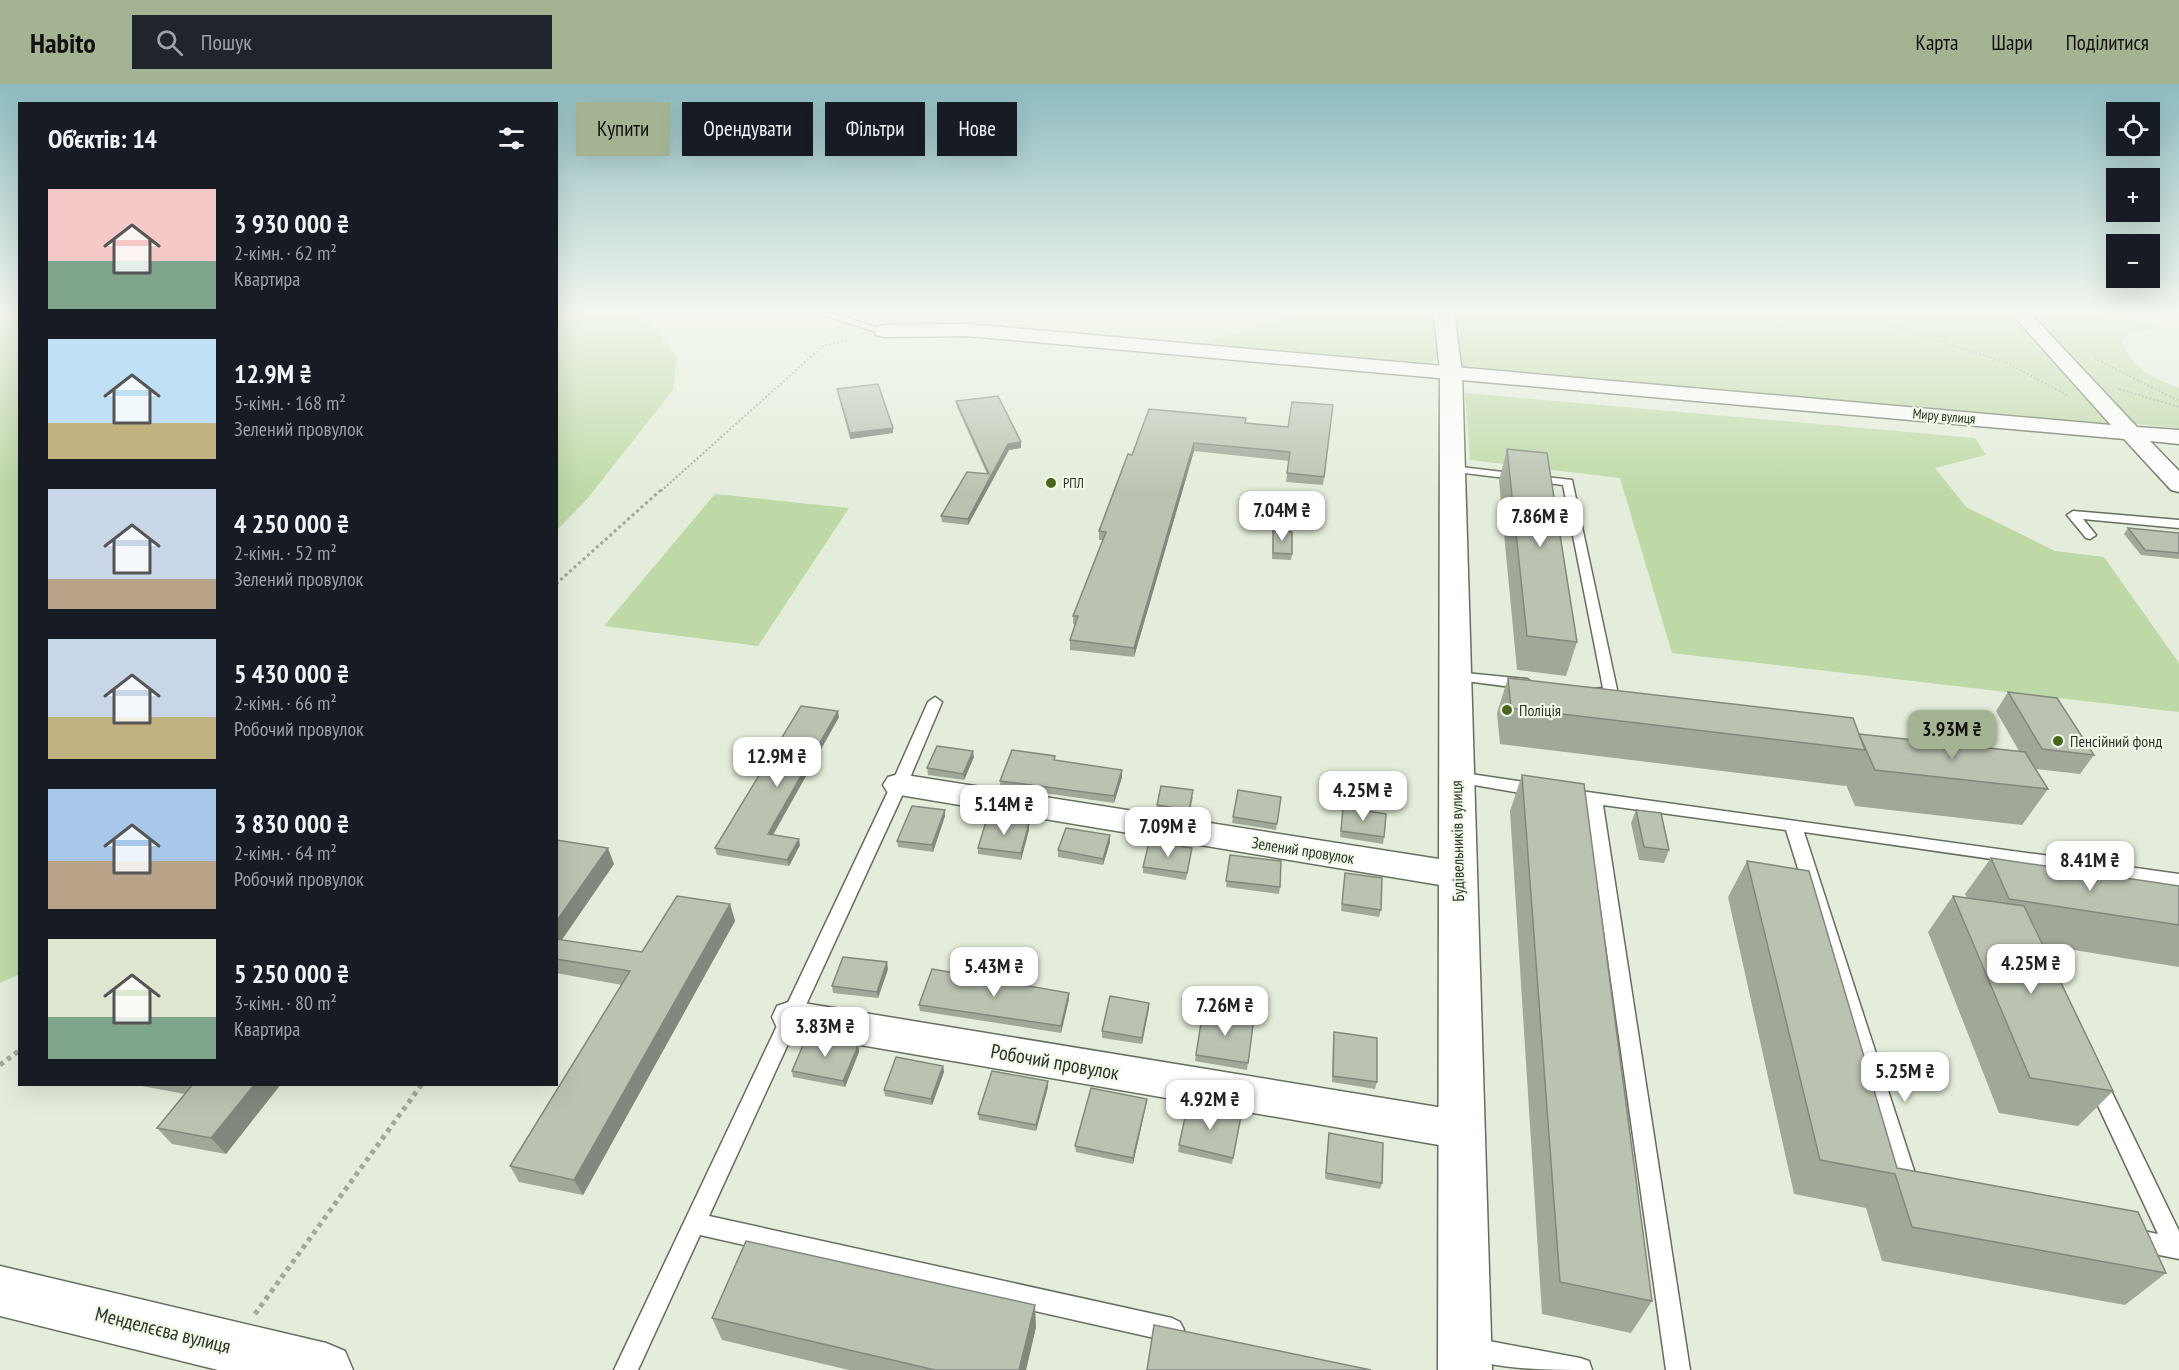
<!DOCTYPE html>
<html lang="uk">
<head>
<meta charset="utf-8">
<style>
  body { margin:0; font-family:"PT Sans Narrow",sans-serif; background:#20242c; color:#f1f3f6; height:100vh; display:flex; flex-direction:column; font-size:22px; white-space:nowrap }
  * { box-sizing:border-box; margin:0 }
  p { font-size:20px; color:#9ea1a6 }
  .icon { flex:none; width:33px; height:33px; fill:none; stroke:currentColor; stroke-width:2; stroke-linecap:round; stroke-linejoin:round }
  .map { position:relative; flex:1; overflow:hidden }
  .drawer { position:absolute; left:18px; top:18px; width:540px; height:984px; display:flex; flex-direction:column; background:#171b24; border-radius:0px; box-shadow:0 6px 24px #0002 }
  .drawer>* { flex:none }
  .top-card { position:absolute; left:576px; top:18px; width:570px; height:54px; display:flex; gap:12px }
  .buttons { position:absolute; left:2106px; top:18px; display:grid; gap:12px }
  .buttons a { display:grid; place-items:center; width:54px; height:54px; border-radius:0px; background:#171b24; box-shadow:0 6px 24px #0002; font-size:30px }
  .price { position:absolute; translate:-50% -51px; padding:0 14px; border-radius:12px; background:#fff; color:#222; font-size:20px; line-height:39px; filter:drop-shadow(0 2px 3px #0008) }
  .price::after { content:''; position:absolute; left:50%; top:36px; width:18px; height:14px; margin-left:-9px; background:inherit; clip-path:polygon(0 0,100% 0,50% 100%) }
  .price.active { background:#a4b493; color:#111 }
  ul { padding:0; list-style:none }
  li { display:flex; align-items:center; gap:18px; height:150px; padding:0 30px }
  li span { display:grid; place-items:center; flex:none; width:168px; height:120px; border-radius:0px; color:#555 }
  li>.icon { margin-inline-start:auto }
  span .icon { width:72px; height:72px; fill:#fffc; stroke-width:1 }
  li b { font-size:26px }
  h2 { display:flex; justify-content:space-between; align-items:center; height:72px; padding:0 30px; font-size:26px }
  .chip { padding:0 21px; border-radius:0px; background:#171b24; box-shadow:0 6px 24px #0002; font-size:21px; line-height:54px }
  .chip.active { background:#a4b493; color:#111 }
  header { display:flex; align-items:center; gap:36px; box-sizing:border-box; height:84px; padding:0 30px; background:#a4b493; color:#111 }
  header strong { font-size:28px }
  nav { display:flex; gap:33px; margin-inline-start:auto; font-size:21px }
  .search { width:420px; height:54px; background:#20242c; display:flex; align-items:center; gap:15px; box-sizing:border-box; padding:0 21px; border-radius:0px; color:#9ea1a6; font-size:22px }
  .map>svg:first-child { display:block }
  .green { fill:#bfd9a6 }
  .lines { fill:none; stroke-linecap:round; stroke-linejoin:round }
  .service-casing { stroke:#666e5e; stroke-width:3 }
  .minor-casing { stroke:#666e5e; stroke-width:3 }
  .tertiary-casing { stroke:#666e5e; stroke-width:3 }
  .path-far2 { stroke:#a2a99b; stroke-width:2; stroke-dasharray:2 2; stroke-linecap:butt }
  .path-far1 { stroke:#a2a99b; stroke-width:3; stroke-dasharray:3 3; stroke-linecap:butt }
  .path { stroke:#a2a99b; stroke-width:5; stroke-dasharray:4.5 4.5; stroke-linecap:butt }
  .service { fill:#fff; fill-rule:evenodd }
  .minor { fill:#fff; fill-rule:evenodd }
  .tertiary { fill:#fff; fill-rule:evenodd }
  .wall { fill:#a0a899 }
  .shaded-wall { fill:#82887d }
  .building { fill:#bac3b2; stroke:#82887d; stroke-width:1.5 }
  .poi-dot { fill:#47661b; stroke:#f1fae8; stroke-width:2 }
  .labels { text-anchor:middle; stroke-width:4.5; stroke-linejoin:round; paint-order:stroke }
  .far-street-label { font-size:14px; fill:#2d312a; stroke:#f1fae8 }
  .far-poi-label { font-size:14px; fill:#2d312a; stroke:#f1fae8; text-anchor:start }
  .poi-label { font-size:16px; fill:#2d312a; stroke:#f1fae8; text-anchor:start }
  .street-label { font-size:16px; fill:#2d312a; stroke:#f1fae8 }
  .near-street-label { font-size:20px; fill:#2d312a; stroke:#f1fae8 }
</style>
</head>
<body>
<header>
<strong>Habito</strong>
<div class="search"><svg class="icon" aria-label="search" viewBox="0 0 24 24"><circle cx="10" cy="10" r="6"/><path d="M15 15l6 6"/></svg>Пошук</div>
<nav><a>Карта</a><a>Шари</a><a>Поділитися</a></nav>
</header>
<div class="map">
<svg width="2179" height="1286" viewBox="0 0 2179 1286">
  <rect width="100%" height="100%" fill="#e4eddb"/>
  <g class="green">
    <path d="M0,229H20V890L0,899Z"/>
    <path d="M557,229H627L651,241L677,273L673,306L587,415L557,446Z"/>
    <path d="M1302,229H1436L1441,273L1429,279L1200,260Z"/>
    <path d="M1456,229H2012L2115,342L1462,283Z"/>
    <path d="M2032,229H2117L2159,244L2128,249L2122,257C2129,283 2155,295 2179,304V344L2135,340Z"/>
    <path d="M1465,309L1975,354L1986,371L1935,384L1966,423L2055,467L2104,473L2179,579V628L1672,569L1620,394L1470,376Z"/>
    <path d="M715,410L849,424L758,562L604,542Z"/>
  </g>
  <g class="lines">
    <g class="service-casing">
      <g id="service">
        <path d="M817,229H832L888,247L880,249Z"/>
        <path d="M1452,382L1572,396L1618,610L1616,613H1596L1589,608L1591,605L1603,604L1563,401L1448,387V383Z"/>
        <path d="M2073,427L2179,436V444L2083,435L2096,451L2090,455L2086,454L2067,431Z"/>
        <path d="M1455,588L1527,595L1534,600L1527,605L1450,595L1448,592Z"/>
        <path d="M935,613L942,618L907,701L709,1132L1172,1234L1180,1238L1184,1246L1180,1254L1172,1258L700,1151L638,1286H614L891,701L928,618Z"/>
        <path d="M1457,688L1537,700L1543,702L1545,706L1543,710L1537,712L1451,697L1449,693L1451,689Z"/>
        <path d="M1566,705L2179,790V802L1804,748L1920,1105L1917,1112L1909,1115L1901,1112L1898,1105L1786,746L1603,721L1690,1286H1666L1586,719L1560,715L1558,711L1560,707Z"/>
        <path d="M2096,987L2103,990L2179,1147V1175L2125,1164L2122,1156L2125,1148L2133,1145L2158,1150L2086,996L2089,990Z"/>
        <path d="M1473,1254L1580,1274L1589,1277L1592,1286C1550,1286 1504,1286 1465,1274L1461,1266L1465,1258Z"/>
      </g>
    </g>
    <g class="minor-casing">
      <g id="minor">
        <path d="M2011,229H2030L2137,343L2179,346V360L2150,357L2179,387V408L2171,406L2124,355L967,252L883,253L876,251L874,247L876,243L883,241L967,240L2111,341Z"/>
        <path d="M899,690L1458,778L1470,782L1475,791L1470,800L1458,804L888,709L883,701L888,693Z"/>
        <path d="M791,917L1462,1027L1477,1033L1483,1046L1477,1059L1462,1065L791,949L777,944L772,933L777,922Z"/>
      </g>
    </g>
    <g class="tertiary-casing">
      <g id="tertiary">
        <path d="M1434,229H1454L1462,288L1492,1286H1438L1440,288Z"/>
        <path d="M0,1182L326,1259L345,1267L353,1286H218L0,1232Z"/>
      </g>
    </g>
    <g class="path-far2">
      <path d="M1862,229L1912,249L2005,278L2067,311"/>
      <path d="M2094,274L2179,317"/>
      <path d="M2119,305L2179,323"/>
      <path d="M661,407L823,262L853,255"/>
    </g>
    <path class="path-far1" d="M556,500L662,405"/>
    <g class="path">
      <path d="M0,981L20,966"/>
      <path d="M255,1230L422,1000"/>
    </g>
    <use href="#service" class="service"/>
    <use href="#minor" class="minor"/>
    <use href="#tertiary" class="tertiary"/>
  </g>
  <g class="wall">
    <path d="M837,305L893,349L850,355Z"/>
    <path d="M956,317L1021,364L1009,366L968,441L942,438L941,432L987,390L957,323Z"/>
    <path d="M1333,321L1323,401L1286,398L1289,377L1194,367L1134,573L1070,566V556L1075,541L1073,540V532L1103,456H1099V447L1132,371L1246,334V339L1288,343Z"/>
    <path d="M1507,365L1577,558L1566,592L1517,586L1499,397Z"/>
    <path d="M2128,444L2179,449V475L2141,471L2124,450Z"/>
    <path d="M1273,447L1292,470L1291,476L1272,475Z"/>
    <path d="M1508,594L1859,650L2019,667L1996,627L2008,608L2094,671L2080,690L2036,685L2048,705L2022,741L1855,722L1846,701L1845,702L1500,660L1497,629Z"/>
    <path d="M839,633L773,751L800,761L789,782L717,771L715,764Z"/>
    <path d="M1055,672V677L1122,686V693L1114,719L1001,703L1000,697Z"/>
    <path d="M974,673L964,696L928,691L927,684Z"/>
    <path d="M1522,691L1652,1217L1631,1249L1542,1230L1510,727Z"/>
    <path d="M1193,713L1189,732L1156,727L1157,721Z"/>
    <path d="M1281,713L1276,746L1232,739L1233,733Z"/>
    <path d="M1343,723L1384,753L1383,760L1340,753Z"/>
    <path d="M1636,726L1669,766L1664,779L1639,776L1631,739Z"/>
    <path d="M945,732L933,768L898,763L897,757Z"/>
    <path d="M1029,739V746L1021,776L978,770V764Z"/>
    <path d="M1110,751V758L1103,781L1058,773V766Z"/>
    <path d="M556,756L614,780L562,856L642,868L730,820L735,837L583,1111L519,1098L510,1082L622,901L556,889Z"/>
    <path d="M1191,771L1186,796L1143,789V783Z"/>
    <path d="M1230,771L1280,803L1279,810L1226,803Z"/>
    <path d="M1991,774L2179,802V883L2043,861L2113,1007L2078,1042L1999,1029L1928,848L1953,812L1967,814L1965,810Z"/>
    <path d="M1747,777L1897,1084L2166,1189L2125,1221L1882,1177L1866,1124L1794,1110L1728,813Z"/>
    <path d="M1345,789L1381,826L1379,833L1341,827Z"/>
    <path d="M888,885L878,914L833,909L832,902Z"/>
    <path d="M1069,909V915L1061,949L920,927L919,921Z"/>
    <path d="M1149,919L1142,960L1102,954V947Z"/>
    <path d="M1254,934L1247,986L1195,977L1196,971Z"/>
    <path d="M1334,948L1377,998L1375,1005L1332,998L1333,954Z"/>
    <path d="M858,962L859,968L845,1003L793,993L792,987Z"/>
    <path d="M943,982L944,988L932,1021L885,1012L884,1006Z"/>
    <path d="M131,1000H281L226,1070L172,1060L157,1044L185,1010Z"/>
    <path d="M1048,1003L1036,1047L979,1036L978,1030Z"/>
    <path d="M1146,1021L1133,1080L1076,1068L1075,1062Z"/>
    <path d="M1241,1032L1232,1080L1178,1068L1179,1061Z"/>
    <path d="M1329,1049L1382,1099L1380,1105L1325,1095L1328,1056Z"/>
    <path d="M712,1234L1036,1243L1026,1286H849L722,1256Z"/>
  </g>
  <g class="shaded-wall">
    <path d="M893,344V349L850,355V349Z"/>
    <path d="M1021,358V364L1009,366L968,441V435L1008,360Z"/>
    <path d="M1194,359V367L1134,573V564Z"/>
    <path d="M838,627L839,633L770,756L768,750Z"/>
    <path d="M973,667L974,673L964,696L963,690Z"/>
    <path d="M1122,686V693L1114,719V712Z"/>
    <path d="M945,726V732L933,768L932,761Z"/>
    <path d="M1029,739V746L1021,776V769Z"/>
    <path d="M1110,751V758L1103,781V775Z"/>
    <path d="M799,755L800,761L789,782L787,776Z"/>
    <path d="M608,764L614,780L556,864V838Z"/>
    <path d="M730,820L735,837L583,1111L574,1096Z"/>
    <path d="M887,878L888,885L878,914L877,908Z"/>
    <path d="M1069,909V915L1061,949V942Z"/>
    <path d="M1149,919V925L1142,960V954Z"/>
    <path d="M858,962L859,968L845,1003L843,997Z"/>
    <path d="M943,982L944,988L932,1021L931,1015Z"/>
    <path d="M1048,997V1003L1036,1047V1041Z"/>
    <path d="M255,1000H281L226,1070L211,1054Z"/>
    <path d="M1147,1015L1146,1021L1133,1080V1074Z"/>
    <path d="M1035,1221L1036,1243L1026,1286H1019Z"/>
  </g>
  <g class="building">
    <path d="M878,300L893,344L850,349L837,305Z"/>
    <path d="M998,312L1021,358L1008,360L968,435L941,432L967,388L989,390L956,317Z"/>
    <path d="M1292,318L1333,321L1324,393L1287,389L1290,368L1194,359L1134,564L1070,556L1078,532H1073L1106,448L1099,447L1128,370L1132,371L1149,325L1246,334L1245,339L1288,343Z"/>
    <path d="M1507,365L1547,369L1577,558L1527,552Z"/>
    <path d="M2128,444L2179,449V469L2145,466Z"/>
    <path d="M1273,447L1292,448V470L1273,469Z"/>
    <path d="M1508,594L1853,634L1865,666L1511,624Z"/>
    <path d="M2008,608L2057,614L2094,671L2042,665Z"/>
    <path d="M801,622L838,627L768,750L799,755L787,776L715,764Z"/>
    <path d="M1859,650L2025,668L2048,705L1875,686Z"/>
    <path d="M937,662L973,667L963,690L927,684Z"/>
    <path d="M1012,666L1055,672L1054,676L1122,686L1114,712L1000,697Z"/>
    <path d="M1522,691L1584,700L1652,1217L1560,1198Z"/>
    <path d="M1161,702L1193,706L1189,726L1157,721Z"/>
    <path d="M1238,706L1281,713L1277,740L1233,733Z"/>
    <path d="M912,722L945,726L932,761L897,757Z"/>
    <path d="M1343,723L1386,730L1384,753L1341,747Z"/>
    <path d="M1636,726L1661,729L1669,766L1644,763Z"/>
    <path d="M987,734L1029,739L1021,769L978,764Z"/>
    <path d="M1066,744L1110,751L1103,775L1058,766Z"/>
    <path d="M556,756L608,764L556,838Z"/>
    <path d="M1149,758L1192,764L1187,789L1143,783Z"/>
    <path d="M1230,771L1281,777L1280,803L1226,797Z"/>
    <path d="M1991,774L2179,802V841L2009,815Z"/>
    <path d="M1747,777L1809,787L1897,1084L2138,1128L2166,1189L1912,1143L1895,1090L1820,1076Z"/>
    <path d="M1345,789L1382,794L1381,826L1342,820Z"/>
    <path d="M677,812L730,820L574,1096L510,1082L630,887L556,875V855L642,868Z"/>
    <path d="M1953,812L2024,822L2113,1007L2030,994Z"/>
    <path d="M843,873L887,878L877,908L832,902Z"/>
    <path d="M932,885L1069,909L1061,942L919,921Z"/>
    <path d="M1110,912L1149,919L1142,954L1102,947Z"/>
    <path d="M1203,926L1254,934L1248,979L1196,971Z"/>
    <path d="M1334,948L1377,954V998L1333,992Z"/>
    <path d="M807,952L858,962L843,997L792,987Z"/>
    <path d="M896,973L943,982L931,1015L884,1006Z"/>
    <path d="M992,987L1048,997L1036,1041L978,1030Z"/>
    <path d="M193,1000H255L211,1054L157,1044Z"/>
    <path d="M1091,1004L1147,1015L1133,1074L1075,1062Z"/>
    <path d="M1188,1020L1241,1032L1233,1074L1179,1061Z"/>
    <path d="M1329,1049L1383,1059L1382,1099L1326,1089Z"/>
    <path d="M746,1157L1035,1221L1019,1286H935L712,1234Z"/>
    <path d="M1154,1241L1371,1286H1147Z"/>
  </g>
  <linearGradient id="sky" x2="0" y2="1"><stop stop-color="#8dbbbf"/><stop offset="0.56" stop-color="#f3f7ef"/><stop offset="1" stop-color="#f3f7ef" stop-opacity="0"/></linearGradient>
  <rect width="2179" height="409" fill="url(#sky)"/>
  <g class="poi-dot">
    <circle cx="1051" cy="399" r="6"/>
    <circle cx="1507" cy="626" r="6"/>
    <circle cx="2058" cy="657" r="6"/>
  </g>
  <g class="labels">
    <g class="far-street-label">
      <text transform="translate(1944 332) rotate(5)" y="5">Миру вулиця</text>
    </g>
    <g class="far-poi-label">
      <text x="1063" y="404">РПЛ</text>
    </g>
    <g class="poi-label">
      <text x="1519" y="632">Поліція</text>
      <text x="2070" y="663">Пенсійний фонд</text>
    </g>
    <g class="street-label">
      <text transform="translate(1457 757) rotate(-91)" y="6">Будівельників вулиця</text>
      <text transform="translate(1303 766) rotate(9)" y="6">Зелений провулок</text>
    </g>
    <g class="near-street-label">
      <text transform="translate(1055 978) rotate(10)" y="7">Робочий провулок</text>
      <text transform="translate(163 1246) rotate(14)" y="7">Менделєєва вулиця</text>
    </g>
  </g>
</svg>
<div class="buttons">
<a><svg class="icon" aria-label="locate" viewBox="0 0 24 24"><circle cx="12" cy="12" r="6"/><path d="M12 2v4M12 18v4M2 12h4M18 12h4"/></svg></a>
<a>+</a>
<a>−</a>
</div>
<b class="price" style="left:1282px;top:458px">7.04M ₴</b>
<b class="price" style="left:1540px;top:464px">7.86M ₴</b>
<b class="price active" style="left:1952px;top:677px">3.93M ₴</b>
<b class="price" style="left:777px;top:704px">12.9M ₴</b>
<b class="price" style="left:1363px;top:738px">4.25M ₴</b>
<b class="price" style="left:1004px;top:752px">5.14M ₴</b>
<b class="price" style="left:1168px;top:774px">7.09M ₴</b>
<b class="price" style="left:2090px;top:808px">8.41M ₴</b>
<b class="price" style="left:2031px;top:911px">4.25M ₴</b>
<b class="price" style="left:994px;top:914px">5.43M ₴</b>
<b class="price" style="left:1225px;top:953px">7.26M ₴</b>
<b class="price" style="left:825px;top:974px">3.83M ₴</b>
<b class="price" style="left:1905px;top:1019px">5.25M ₴</b>
<b class="price" style="left:1210px;top:1047px">4.92M ₴</b>
<div class="top-card">
<a class="chip active">Купити</a>
<a class="chip">Орендувати</a>
<a class="chip">Фільтри</a>
<a class="chip">Нове</a>
</div>
<section class="drawer">
<h2>Об’єктів: 14<svg class="icon" aria-label="filters" viewBox="0 0 24 24"><path d="M4 7h16M4 17h16"/><circle cx="9" cy="7" r="2"/><circle cx="15" cy="17" r="2"/></svg></h2>
<ul>
<li><span style="background:linear-gradient(#f6c9c9 60%,#7fa58c 0)"><svg class="icon" aria-label="home" viewBox="0 0 24 24"><path d="M3 11l9-7 9 7M6 9v11h12V9"/></svg></span><div><b>3 930 000 ₴</b><p>2-кімн. · 62 m²</p><p>Квартира</p></div></li>
<li><span style="background:linear-gradient(#bfe0f5 70%,#c2b280 0)"><svg class="icon" aria-label="home" viewBox="0 0 24 24"><path d="M3 11l9-7 9 7M6 9v11h12V9"/></svg></span><div><b>12.9M ₴</b><p>5-кімн. · 168 m²</p><p>Зелений провулок</p></div></li>
<li><span style="background:linear-gradient(#c9d6e8 75%,#b9a48a 0)"><svg class="icon" aria-label="home" viewBox="0 0 24 24"><path d="M3 11l9-7 9 7M6 9v11h12V9"/></svg></span><div><b>4 250 000 ₴</b><p>2-кімн. · 52 m²</p><p>Зелений провулок</p></div></li>
<li><span style="background:linear-gradient(#c9d6e8 65%,#c2b280 0)"><svg class="icon" aria-label="home" viewBox="0 0 24 24"><path d="M3 11l9-7 9 7M6 9v11h12V9"/></svg></span><div><b>5 430 000 ₴</b><p>2-кімн. · 66 m²</p><p>Робочий провулок</p></div></li>
<li><span style="background:linear-gradient(#a9c7e8 60%,#b9a48a 0)"><svg class="icon" aria-label="home" viewBox="0 0 24 24"><path d="M3 11l9-7 9 7M6 9v11h12V9"/></svg></span><div><b>3 830 000 ₴</b><p>2-кімн. · 64 m²</p><p>Робочий провулок</p></div></li>
<li><span style="background:linear-gradient(#dfe7d0 65%,#7fa58c 0)"><svg class="icon" aria-label="home" viewBox="0 0 24 24"><path d="M3 11l9-7 9 7M6 9v11h12V9"/></svg></span><div><b>5 250 000 ₴</b><p>3-кімн. · 80 m²</p><p>Квартира</p></div></li>
</ul>
</section>
</div>
</body>
</html>
